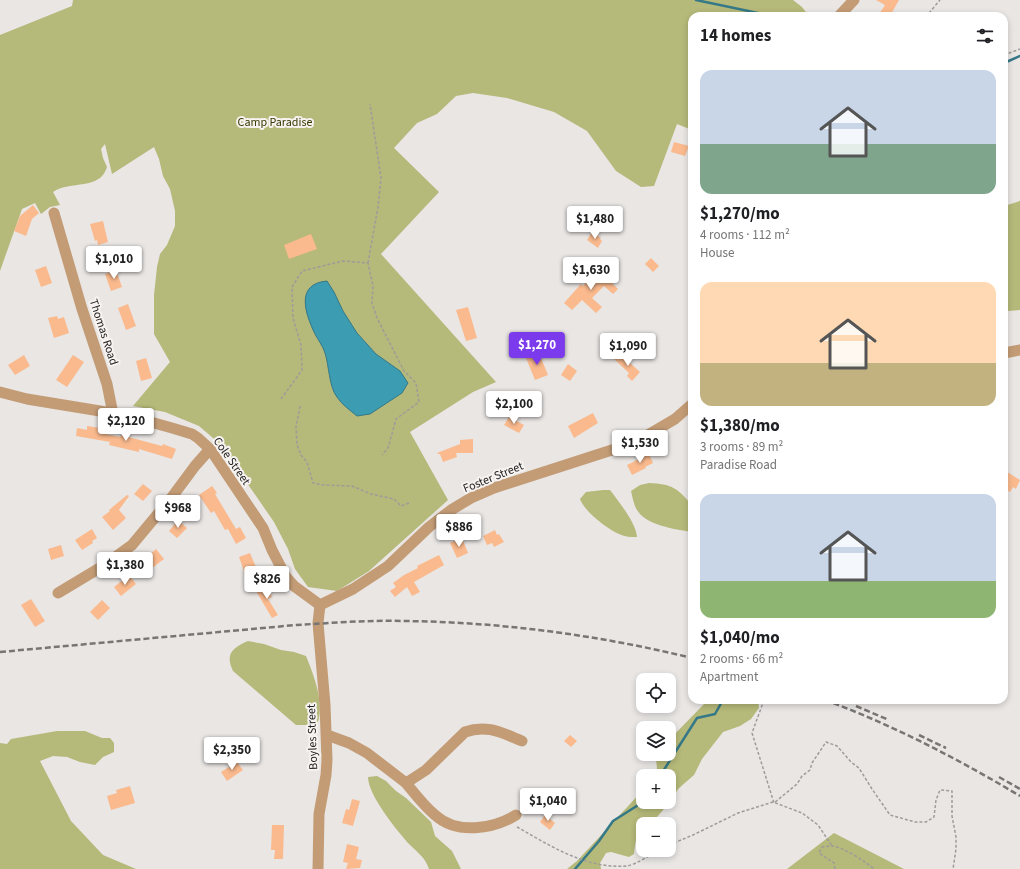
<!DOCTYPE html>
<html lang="en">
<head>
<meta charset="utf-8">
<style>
  body { margin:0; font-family:"Source Sans 3",sans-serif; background:#f2f2f2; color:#202124; height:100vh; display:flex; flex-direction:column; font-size:15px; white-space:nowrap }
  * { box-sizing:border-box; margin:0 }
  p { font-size:13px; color:#757577 }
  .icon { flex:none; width:22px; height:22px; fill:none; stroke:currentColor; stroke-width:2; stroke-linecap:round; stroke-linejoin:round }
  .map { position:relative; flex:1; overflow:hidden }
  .panel { position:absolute; left:688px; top:12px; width:320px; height:692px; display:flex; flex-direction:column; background:#fff; border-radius:12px; box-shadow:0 2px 6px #0003 }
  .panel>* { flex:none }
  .controls { position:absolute; left:636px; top:673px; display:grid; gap:8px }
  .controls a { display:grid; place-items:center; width:40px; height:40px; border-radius:8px; background:#fff; box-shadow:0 2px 6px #0003; font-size:20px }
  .price { position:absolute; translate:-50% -34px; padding:0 9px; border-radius:4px; background:#fff; color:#222; font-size:13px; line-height:26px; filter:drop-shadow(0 1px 2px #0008) }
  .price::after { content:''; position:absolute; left:50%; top:24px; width:12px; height:9px; margin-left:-6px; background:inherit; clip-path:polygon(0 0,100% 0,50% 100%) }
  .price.on { background:#7c3aed; color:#fff }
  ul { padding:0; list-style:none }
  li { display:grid; align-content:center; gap:8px; height:212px; padding:0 12px }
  li span { display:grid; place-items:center; height:124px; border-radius:12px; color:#555 }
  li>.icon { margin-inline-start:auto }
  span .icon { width:72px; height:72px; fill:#fffc; stroke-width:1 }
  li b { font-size:17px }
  h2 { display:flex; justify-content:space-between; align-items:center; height:48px; padding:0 12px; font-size:17px }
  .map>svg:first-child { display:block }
  .green { fill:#b5b979 }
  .water { fill:#3c9db2; stroke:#357887 }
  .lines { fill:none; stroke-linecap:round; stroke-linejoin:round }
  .stream { stroke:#357887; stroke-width:2.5 }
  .building { fill:#faba8e }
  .path { stroke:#9e9c9a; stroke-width:1.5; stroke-dasharray:3 2; stroke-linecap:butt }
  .minor { stroke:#c39c76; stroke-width:11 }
  .rail { stroke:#787674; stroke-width:2.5; stroke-dasharray:6 3; stroke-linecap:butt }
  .labels { text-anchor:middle; stroke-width:4; stroke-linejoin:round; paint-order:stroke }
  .park-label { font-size:12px; fill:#373900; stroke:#f7f3f1 }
  .street-label { font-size:12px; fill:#242322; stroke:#f7f3f1 }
</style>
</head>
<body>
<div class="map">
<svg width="1020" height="869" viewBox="0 0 1020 869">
  <rect width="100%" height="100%" fill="#e9e6e4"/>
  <g class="green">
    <path d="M73,0H793L802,7L809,16H692V130L677,124L654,186L641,187L616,171L587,131L554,112L507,98L473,93L456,96L437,114L417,123L394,148L439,192L381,254L496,382L473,392L410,432L448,500L369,571L337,591L308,587L295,569L288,549L274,522L220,444L199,426L165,412L133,406L170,362L154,334V295L157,267L160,254L167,245L175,226V211L170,189L163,176L159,159L154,147L112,174L105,144L101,149L103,158L107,167C100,191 70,180 53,192L60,205L50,207L41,214L35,203L22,209L0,271V35L72,6Z"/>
    <path d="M1020,201V310L1008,311L1004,259V206Z"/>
    <path d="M649,483C672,484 677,488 692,505V532C674,529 642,525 635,506C633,501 632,495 631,491L640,485Z"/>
    <path d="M603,490H610C619,502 636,523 637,537C631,537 625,537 619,534C607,529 584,511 580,499L586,492Z"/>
    <path d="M248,641L264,644L281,650L294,652L306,656C314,676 324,701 318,722L311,725H296L233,671C225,654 232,648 248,641Z"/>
    <path d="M708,700H758L759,708L751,719L740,726L723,732L702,759L694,775L679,788L669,802V776H655L657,768L656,759L659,754H669V740Z"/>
    <path d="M57,731H85L102,738H110L114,743V752L103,757L95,765L80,762L67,757L53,756L40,761L71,821L103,855L136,869H0V743L7,744L11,739Z"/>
    <path d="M377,776L386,781L396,791L406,798L431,822L435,836L452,851L461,869H429C425,857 419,854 410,845C397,831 368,795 368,777Z"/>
    <path d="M643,790V802H669C663,810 654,824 643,824V827C636,833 635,845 634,854L629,857L611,852L606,853L600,863L601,869H567L577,861Z"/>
    <path d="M834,833L904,869H787Z"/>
  </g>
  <path class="water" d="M327,281L334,292L343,311L357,333L376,354L400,371L408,383L402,393L370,414L357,416C350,410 342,405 337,397C329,387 329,365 325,353C323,346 318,340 315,334C305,313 295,284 327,281Z"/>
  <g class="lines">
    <g class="stream">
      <path d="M696,0L772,16"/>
      <path d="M1004,63L1020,56"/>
      <path d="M660,776L697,718L715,714L723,700"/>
      <path d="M575,869L599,841L613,821L643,802"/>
    </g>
  </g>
  <g class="building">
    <path d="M876,0H899L890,16H878L885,5Z"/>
    <path d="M674,142L689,146L685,156L671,152Z"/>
    <path d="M33,205L39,213L32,219L26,236L14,231L20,216Z"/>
    <path d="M103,221L108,242L98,245L97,240L95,241L90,224Z"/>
    <path d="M592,232L601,238L600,239L602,241L598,248L587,240Z"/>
    <path d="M311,234L317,249L289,259L284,245Z"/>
    <path d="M651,258L659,266L653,272L645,264Z"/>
    <path d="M46,266L52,283L41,287L35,270Z"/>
    <path d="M598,267L606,274L604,275L618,289L613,294L604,286L592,298L602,307L596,313L582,300L572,310L564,303L581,284L583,286L593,275L592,274Z"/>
    <path d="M116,270L122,287L111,291L105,274Z"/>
    <path d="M128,304L136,326L126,330L118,308Z"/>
    <path d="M468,307L477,338L466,341L456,310Z"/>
    <path d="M57,316L58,319L64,317L69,333L54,338L48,318Z"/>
    <path d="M539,353L548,375L535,380L526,358Z"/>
    <path d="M620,354L640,372L632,381L627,376L629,373L614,359Z"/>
    <path d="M24,355L30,366L15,375L8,365Z"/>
    <path d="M73,355L84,362L67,387L56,380Z"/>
    <path d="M146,358L152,378L141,381L136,361Z"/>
    <path d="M568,364L577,371L570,381L561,375Z"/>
    <path d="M593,413L598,423L574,438L568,426Z"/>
    <path d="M509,417L524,425L519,433L504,425Z"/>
    <path d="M87,426L107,429L106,434L120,437L121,435L162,446L163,444L176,449L172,459L139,449V452L109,445L110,442L76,436L77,428L87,430Z"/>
    <path d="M473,439V453H456L457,457L443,462L440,454H438L437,453L460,444V440Z"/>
    <path d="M649,454L653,463L645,467L646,468L632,475L627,465Z"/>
    <path d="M1004,470L1020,480L1016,489L1013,487L1010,492L1004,489Z"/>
    <path d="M143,484L152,491L143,501L134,494Z"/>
    <path d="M212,486L217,493L215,494L236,529L240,527L246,538L236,544L228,529L225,530L214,511L211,513L199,495Z"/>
    <path d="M127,495L129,496L119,510L126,518L113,530L102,517L110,511L109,510Z"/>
    <path d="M178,520L187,528L177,538L169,531Z"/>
    <path d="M92,529L97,538L92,541L93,543L82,550L75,540Z"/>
    <path d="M495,530L497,535L499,534L504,542L494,547L492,543L487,545L483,536Z"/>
    <path d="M462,538L468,553L457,558L450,543Z"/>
    <path d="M61,545L64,556L51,560L48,549Z"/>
    <path d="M156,549L164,559L148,571L141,562Z"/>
    <path d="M250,553L258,572L246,577L239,557Z"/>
    <path d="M439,555L444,565L414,582L420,592L412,596L407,587L395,597L390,591L396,587L393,583L404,575L418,568L417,566Z"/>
    <path d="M129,575L136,584L121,596L114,587Z"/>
    <path d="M266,585L272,597L268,599L278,615L272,618L256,591Z"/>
    <path d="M31,599L45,621L35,627L21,605Z"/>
    <path d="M102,600L110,608L98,620L90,612Z"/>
    <path d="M570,735L577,741L571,747L564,741Z"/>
    <path d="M237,762L243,770L227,781L221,772Z"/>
    <path d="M130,786L135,803L111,810L107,796L117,793L116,790Z"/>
    <path d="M352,799L360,801L353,826L342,823L346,809L349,810Z"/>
    <path d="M545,815L555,823L550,830L540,822Z"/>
    <path d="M272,825H284L283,859H274L275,850H271Z"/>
    <path d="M347,844L359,847L356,859L362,860L360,868L346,869L348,863L343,862Z"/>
  </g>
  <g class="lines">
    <g class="path">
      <path d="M929,13L940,0"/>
      <path d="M1004,55L1020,49"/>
      <path d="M368,263L378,207L381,178L370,104"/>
      <path d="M281,399L302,370L301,345L293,318L292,287L302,271L343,261L368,263L373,286L372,303L377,318L404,371L416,383L419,402L396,419L388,448L382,455"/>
      <path d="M300,406L296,427L297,445L301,455L307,462L313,483L323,485L352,486L371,494L394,499L401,506L409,503"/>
      <path d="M764,700L752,733L774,803L797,784L802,776L810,770L812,763L826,742L837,746L851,762L859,768L872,789L890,815L915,822H926L934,817L936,800L940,790L952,791V816L956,837V849L953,869"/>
      <path d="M517,827C551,846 585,869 627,866C637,864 650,855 660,850"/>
      <path d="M669,845L693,835L738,813L773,802L802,813L818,825L832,846"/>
      <path d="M835,869L834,863L819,853L822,847C825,847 828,846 831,846C842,846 866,862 874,869"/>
    </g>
    <g class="minor">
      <path d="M839,16L854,0"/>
      <path d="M54,213L82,309L107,384L113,414"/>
      <path d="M1004,353L1020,350"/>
      <path d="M0,392L27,399L100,411L147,421L172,428L192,434L198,438L210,449L263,528L272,550L286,577L294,586L320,605"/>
      <path d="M58,593L103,566L132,545L172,497L195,466L210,449"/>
      <path d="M320,605L353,589L388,566L429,527L451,510L471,498L494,488L615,449L641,439L675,419L692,404"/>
      <path d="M327,735L349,743L367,753L406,783"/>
      <path d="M516,815C493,829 457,835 435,815C424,806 415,794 406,783L426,770L465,732C487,724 502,733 522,741"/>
      <path d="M318,869L319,814L326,775L327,760L325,705L318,623L320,605"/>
    </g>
    <g class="rail">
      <path d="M0,652L296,625C331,623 367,620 403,621C500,622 598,635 692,658"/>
      <path d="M825,700C893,725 958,759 1020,796"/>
      <path d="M856,706L889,720"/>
      <path d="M919,735L946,748"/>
      <path d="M999,777L1020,789"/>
    </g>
  </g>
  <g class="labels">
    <g class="park-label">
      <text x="275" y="126">Camp Paradise</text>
    </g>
    <g class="street-label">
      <text transform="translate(104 332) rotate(72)" y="4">Thomas Road</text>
      <text transform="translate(232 461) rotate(55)" y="4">Cole Street</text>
      <text transform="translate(493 477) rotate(-22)" y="4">Foster Street</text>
      <text transform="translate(312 737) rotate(-92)" y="4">Boyles Street</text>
    </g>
  </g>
</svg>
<div class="controls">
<a><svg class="icon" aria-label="locate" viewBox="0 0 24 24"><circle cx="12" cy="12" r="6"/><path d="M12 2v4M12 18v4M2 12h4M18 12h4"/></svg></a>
<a><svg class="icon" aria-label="layers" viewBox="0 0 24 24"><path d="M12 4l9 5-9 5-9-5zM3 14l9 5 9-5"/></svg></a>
<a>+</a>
<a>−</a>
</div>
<b class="price" style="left:595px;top:240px">$1,480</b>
<b class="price" style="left:114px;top:280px">$1,010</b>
<b class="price" style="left:591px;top:291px">$1,630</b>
<b class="price on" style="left:537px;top:366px">$1,270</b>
<b class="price" style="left:628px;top:367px">$1,090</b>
<b class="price" style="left:514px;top:425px">$2,100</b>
<b class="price" style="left:126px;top:442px">$2,120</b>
<b class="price" style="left:640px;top:464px">$1,530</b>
<b class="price" style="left:178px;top:529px">$968</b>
<b class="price" style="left:459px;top:548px">$886</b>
<b class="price" style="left:125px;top:586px">$1,380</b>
<b class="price" style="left:267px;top:600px">$826</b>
<b class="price" style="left:232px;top:771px">$2,350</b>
<b class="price" style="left:548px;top:822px">$1,040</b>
<section class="panel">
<h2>14 homes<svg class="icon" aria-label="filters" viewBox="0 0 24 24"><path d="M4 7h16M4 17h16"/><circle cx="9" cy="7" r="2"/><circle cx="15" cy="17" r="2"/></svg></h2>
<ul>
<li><span style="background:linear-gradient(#c9d6e8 60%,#7fa58c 0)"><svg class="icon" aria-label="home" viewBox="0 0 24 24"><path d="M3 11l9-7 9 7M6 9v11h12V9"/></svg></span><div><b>$1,270/mo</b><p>4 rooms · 112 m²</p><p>House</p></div></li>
<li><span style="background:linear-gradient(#ffd9b3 65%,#c2b280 0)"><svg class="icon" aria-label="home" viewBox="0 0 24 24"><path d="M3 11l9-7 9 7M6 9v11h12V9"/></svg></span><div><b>$1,380/mo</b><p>3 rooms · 89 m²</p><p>Paradise Road</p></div></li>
<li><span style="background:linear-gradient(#c9d6e8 70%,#8fb573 0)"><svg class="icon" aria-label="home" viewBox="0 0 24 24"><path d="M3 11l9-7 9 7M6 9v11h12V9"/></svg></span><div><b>$1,040/mo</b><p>2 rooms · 66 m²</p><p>Apartment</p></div></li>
</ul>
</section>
</div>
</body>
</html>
